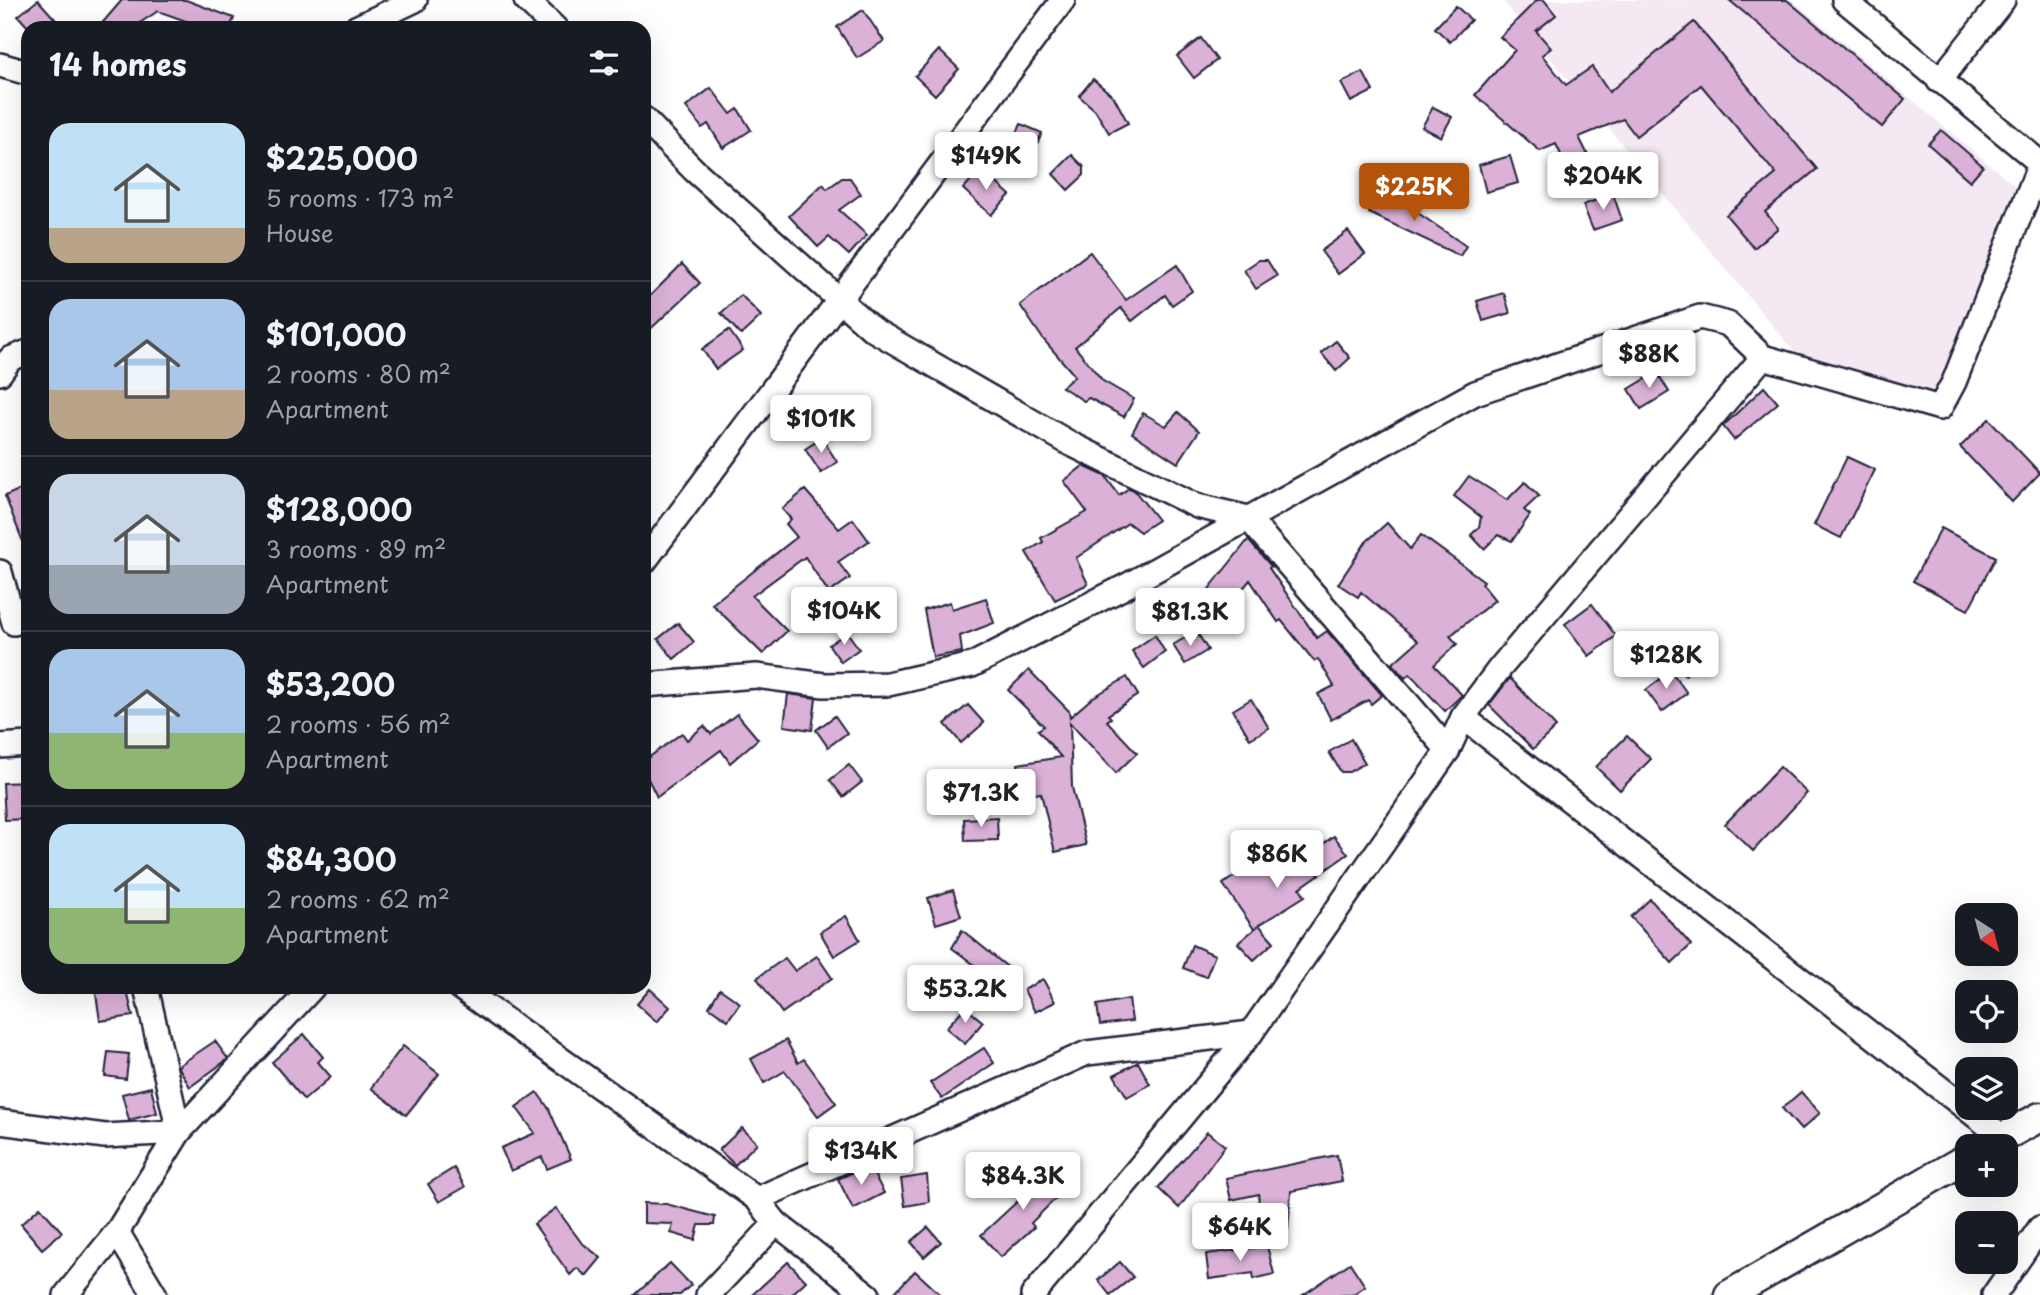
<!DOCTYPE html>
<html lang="en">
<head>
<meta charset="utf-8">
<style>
  body { margin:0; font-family:"Playpen Sans",sans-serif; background:#20242c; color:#f1f3f6; height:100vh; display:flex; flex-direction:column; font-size:26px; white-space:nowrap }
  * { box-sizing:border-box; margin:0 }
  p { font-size:23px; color:#9ea1a6 }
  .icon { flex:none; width:38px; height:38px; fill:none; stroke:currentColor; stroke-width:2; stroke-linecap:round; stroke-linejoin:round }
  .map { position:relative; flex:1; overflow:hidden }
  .details { position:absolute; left:21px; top:21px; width:630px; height:973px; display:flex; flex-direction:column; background:#171b24; border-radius:21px; box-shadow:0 7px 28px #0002 }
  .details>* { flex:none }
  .needle { width:46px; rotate:144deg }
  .controls { position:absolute; left:1955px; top:903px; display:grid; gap:14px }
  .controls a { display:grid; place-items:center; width:63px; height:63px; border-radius:14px; background:#171b24; box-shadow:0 7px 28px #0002; font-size:35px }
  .price { position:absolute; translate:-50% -60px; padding:0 16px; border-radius:7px; background:#fff; color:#222; font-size:23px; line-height:46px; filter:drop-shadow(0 2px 4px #0008) }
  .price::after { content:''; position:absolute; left:50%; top:42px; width:21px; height:16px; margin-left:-10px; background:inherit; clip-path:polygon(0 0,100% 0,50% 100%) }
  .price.selected { background:#b45309; color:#fff }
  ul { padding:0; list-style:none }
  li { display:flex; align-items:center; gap:21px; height:175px; padding:0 28px }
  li+li { border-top:2px solid #363941 }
  li span { display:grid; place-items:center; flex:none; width:196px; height:140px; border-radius:21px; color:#555 }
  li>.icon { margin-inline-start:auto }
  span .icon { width:84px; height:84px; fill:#fffc; stroke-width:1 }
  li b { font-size:30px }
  h2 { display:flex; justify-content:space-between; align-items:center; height:84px; padding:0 28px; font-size:30px }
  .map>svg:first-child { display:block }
  .built { fill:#f4e8f3 }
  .building { fill:#dbb1d7; stroke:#22223b; stroke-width:2 }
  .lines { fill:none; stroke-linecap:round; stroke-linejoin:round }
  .minor-casing { stroke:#22223b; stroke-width:28 }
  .tertiary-casing { stroke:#22223b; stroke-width:33 }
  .minor { stroke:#fff; stroke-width:23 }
  .tertiary { stroke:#fff; stroke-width:28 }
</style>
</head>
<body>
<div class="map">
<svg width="2040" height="1295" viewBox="0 0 2040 1295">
  <rect width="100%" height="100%" fill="#fff"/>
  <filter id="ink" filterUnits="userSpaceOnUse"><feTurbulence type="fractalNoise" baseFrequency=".0143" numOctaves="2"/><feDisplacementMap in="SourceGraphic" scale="14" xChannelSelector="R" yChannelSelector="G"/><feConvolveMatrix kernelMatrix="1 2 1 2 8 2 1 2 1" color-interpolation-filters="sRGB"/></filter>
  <g filter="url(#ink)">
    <path class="built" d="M1502,0H1792L2020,190L1935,395L1813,358L1803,362Z"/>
    <g class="building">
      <path d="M38,0L63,28H29L18,16Z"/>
      <path d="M122,0H186L234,18L230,28H206L158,11L132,28H98Z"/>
      <path d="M1537,0H1544L1556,15L1536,31L1551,48L1542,55L1566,85L1592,67L1609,92L1694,22L1817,169L1765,212L1778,228L1754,248L1726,215L1776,174L1701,85L1636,136L1623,119L1579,137L1590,159L1568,170L1556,144L1540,151L1475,95L1515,50L1500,37Z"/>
      <path d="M1729,0H1787L1905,99L1882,127Z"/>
      <path d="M1456,6L1471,20L1450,42L1435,28Z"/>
      <path d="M863,10L884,41L857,58L837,27Z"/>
      <path d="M1201,38L1217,60L1194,78L1177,56Z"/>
      <path d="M939,50L959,69L935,95L915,76Z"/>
      <path d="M1363,72L1373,91L1351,102L1341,83Z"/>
      <path d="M1093,79L1114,97L1128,123L1109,133L1095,110L1079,96Z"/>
      <path d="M711,88L731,114L738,109L751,130L723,148L708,124L702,128L686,107Z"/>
      <path d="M1433,107L1452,117L1441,137L1422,127Z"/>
      <path d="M1021,124L1042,133L1032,156L1011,146Z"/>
      <path d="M1941,130L1983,166L1970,181L1928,144Z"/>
      <path d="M1072,155L1084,167V175L1068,190L1053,174Z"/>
      <path d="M1510,156L1518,183L1486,192L1479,165Z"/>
      <path d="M981,169L1010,195L991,215L963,189Z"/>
      <path d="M842,178H850L861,194L839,210L867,235L849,255L829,237L818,247L789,216L823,184L827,189Z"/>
      <path d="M1379,192L1405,204L1466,246L1460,256L1369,213Z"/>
      <path d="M1613,194L1622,220L1593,230L1583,205Z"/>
      <path d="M1348,231L1365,254L1338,274L1321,251Z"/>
      <path d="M1090,252L1126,300L1177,265L1192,291L1172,305L1165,295L1132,321L1121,308L1075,347L1103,381L1134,399L1124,417L1089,398L1084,401L1062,387L1075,376L1043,339L1020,305Z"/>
      <path d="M1259,260H1267L1277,276L1256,289L1244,270Z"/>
      <path d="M682,264L700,283L644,335V302Z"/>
      <path d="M1504,293L1510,313L1483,321L1477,301Z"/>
      <path d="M741,295L761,316L741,335L721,313Z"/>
      <path d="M729,330L743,350L716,369L702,349Z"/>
      <path d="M1336,341L1350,358L1336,371L1321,353Z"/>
      <path d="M1657,372L1669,392L1641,409L1629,389Z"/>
      <path d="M1764,387L1778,403L1734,440L1723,426Z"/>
      <path d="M1178,412L1199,431L1178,463L1132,433L1143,413L1166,426Z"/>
      <path d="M1989,419L2040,473L2012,502L1960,447Z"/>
      <path d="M822,438L837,462L821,473L805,449Z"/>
      <path d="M1847,457L1875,470L1841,538L1814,525Z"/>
      <path d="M1083,466L1105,476L1119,495L1129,488L1134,490L1158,520L1140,532L1128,523L1076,558L1088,584L1055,600L1026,552L1043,542L1041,538L1087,512L1064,481Z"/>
      <path d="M1469,476L1507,500L1525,482L1539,496L1524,510L1530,515L1512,541L1498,535L1484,549L1471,535L1479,527L1481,517L1454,496Z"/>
      <path d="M28,486V552H27L5,496Z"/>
      <path d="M805,490L839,529L853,519L869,541L838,562L850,578L829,593L805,557L752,596L787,631L763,654L712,604L797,537L786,524L791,519L782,509Z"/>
      <path d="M1387,523L1410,549L1421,535L1484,581L1482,584L1495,600L1450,636L1457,644L1434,665L1462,695L1445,711L1410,674L1405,678L1392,664L1418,641L1361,592L1358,597L1338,584L1366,542Z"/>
      <path d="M1941,528L1996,557L1968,610L1913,581Z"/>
      <path d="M1248,540L1271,566L1269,568L1317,638L1327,631L1382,695L1371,704L1368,700L1331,720L1318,694L1334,686L1318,659L1314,661L1281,620L1278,622L1250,580L1229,605L1209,589Z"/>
      <path d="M986,598L994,623L960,636L962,652L933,657L924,610L950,602L952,609Z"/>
      <path d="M1592,604L1616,636L1589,656L1565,624Z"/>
      <path d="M678,623L694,642L674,659L658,639Z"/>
      <path d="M1196,631L1208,650L1185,664L1173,645Z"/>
      <path d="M847,632L859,649L841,662L829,645Z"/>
      <path d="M1155,635L1165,652L1144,668L1132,651Z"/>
      <path d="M1698,635L1712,651L1685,675L1670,659Z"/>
      <path d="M1029,670L1069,711L1070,717L1092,698L1127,677L1138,695L1108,715L1111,718L1107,721L1137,753L1116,773L1070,723L1072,787L1086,845L1055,852L1041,793L1022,796L1018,764L1061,757L1038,730L1044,726L1008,690Z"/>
      <path d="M1671,671L1687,693L1662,712L1646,690Z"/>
      <path d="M1510,678L1556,727L1533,749L1489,705Z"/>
      <path d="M788,694L816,698L812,730L784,726Z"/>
      <path d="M1251,699L1269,728L1250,739L1233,710Z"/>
      <path d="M968,705L984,723L961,743L945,724Z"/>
      <path d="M737,714L758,739L730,763L721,750L657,797L644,771V761L682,733L687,740L704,726L711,734Z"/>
      <path d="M835,716L847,733L828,747L816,730Z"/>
      <path d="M1627,736L1651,759L1620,790L1596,767Z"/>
      <path d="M1351,739L1365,763L1349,772H1341L1329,752Z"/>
      <path d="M849,765L862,782L843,797L830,780Z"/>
      <path d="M1780,767L1807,793L1753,851L1725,824Z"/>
      <path d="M28,782V819L5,820L3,783Z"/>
      <path d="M997,817L998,840L965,841L964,819Z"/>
      <path d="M1334,836L1348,854L1300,888L1305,896L1259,925L1274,942L1254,960L1238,943L1258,926L1254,929L1223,884L1245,869L1249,876L1278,856L1287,871Z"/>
      <path d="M953,890L961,916L936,924L928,898Z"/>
      <path d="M1650,899L1691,945L1672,963L1631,917Z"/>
      <path d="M846,916L860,940L834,956L820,932Z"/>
      <path d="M962,930L1011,970L1000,984L952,948Z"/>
      <path d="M1192,945L1215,955L1206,977L1183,968Z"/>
      <path d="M817,956L832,978L782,1013L757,978L785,958L795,971Z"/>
      <path d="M1043,979L1055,1002L1035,1012L1024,990Z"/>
      <path d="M95,987H126L133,1016L100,1021Z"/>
      <path d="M650,989L670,1007L657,1022L637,1004Z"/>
      <path d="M720,989L740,1003L728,1020L709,1007Z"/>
      <path d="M1129,999L1132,1021L1100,1025L1097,1005Z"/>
      <path d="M965,1007L983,1022L965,1044L946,1028Z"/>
      <path d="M304,1034L323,1057L318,1062L331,1077L304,1100L272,1062Z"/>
      <path d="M786,1040L798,1063L804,1059L836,1103L818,1116L785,1071L764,1083L751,1059Z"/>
      <path d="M215,1041L228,1059L190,1087L178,1066Z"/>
      <path d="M403,1046L439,1074L406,1115L371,1088Z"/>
      <path d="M984,1048L994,1063L942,1099L930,1083Z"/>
      <path d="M108,1052L129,1054L126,1079L105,1076Z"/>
      <path d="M1138,1062L1150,1084L1127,1097L1114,1075Z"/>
      <path d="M151,1087L157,1113L129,1120L122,1094Z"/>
      <path d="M537,1092L549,1109L571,1159L547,1169L542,1157L511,1171L501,1148L535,1133L516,1107Z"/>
      <path d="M1801,1092L1820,1113L1801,1130L1782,1108Z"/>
      <path d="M742,1128L757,1143L735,1165L719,1150Z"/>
      <path d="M1207,1132L1225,1146L1179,1208L1158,1188Z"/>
      <path d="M1337,1155L1342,1181L1291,1191L1288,1230L1256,1228L1259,1194L1231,1200L1226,1178Z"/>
      <path d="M869,1165L884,1193L853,1209L838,1179Z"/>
      <path d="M1044,1166L1065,1189L1031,1223L1034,1227L1001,1257L981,1235L1019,1200L1014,1194Z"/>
      <path d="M454,1168L465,1187L439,1202L428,1184Z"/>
      <path d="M927,1175L929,1202L905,1206L901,1179Z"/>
      <path d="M644,1203L666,1204L715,1217L714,1225H699L695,1240L671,1233L673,1224L644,1223Z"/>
      <path d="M40,1207L62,1232L42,1249L21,1224Z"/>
      <path d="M556,1208L581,1242L601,1258L586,1276L577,1268L570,1275L534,1224Z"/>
      <path d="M928,1227L941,1242L924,1257L911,1242Z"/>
      <path d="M1267,1246L1274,1274L1254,1279L1253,1273L1209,1279L1206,1254Z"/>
      <path d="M788,1262L806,1281L791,1295H752Z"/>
      <path d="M1120,1262L1133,1277L1110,1295L1098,1280Z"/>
      <path d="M670,1263L691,1285L680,1295H635Z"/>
      <path d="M1350,1263L1365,1286L1352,1295H1303Z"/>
      <path d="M915,1271L941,1295H892Z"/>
    </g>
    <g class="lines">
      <g class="minor-casing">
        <g id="minor">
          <path d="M526,0L555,28"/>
          <path d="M1844,0L2040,163"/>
          <path d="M356,28L415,0"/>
          <path d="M0,65L28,73"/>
          <path d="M1939,81L2003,0"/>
          <path d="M644,119L694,170L872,329L1071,444L1197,506L1248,518L1448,750"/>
          <path d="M0,373L10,359L28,352"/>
          <path d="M644,562L1063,0"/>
          <path d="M0,572L14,623"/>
          <path d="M644,685L756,676L824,685L888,684L972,665L1128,585L1475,393L1700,317L1728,324L1763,357L1940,408L1954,382L2040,164"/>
          <path d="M1463,717L2003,1137"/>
          <path d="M0,746L28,744"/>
          <path d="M459,987L757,1199L776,1223L868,1295"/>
          <path d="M0,1122L105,1136L179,1132L146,987"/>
          <path d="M757,1199L1087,1053L1251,1033"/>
          <path d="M117,1232L155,1295"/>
          <path d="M66,1295L117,1232L179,1132L313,987"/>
          <path d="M708,1295L776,1223"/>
          <path d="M1033,1295L1251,1033L1448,750L1463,717L1500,668L1763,357"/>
          <path d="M1994,1295L2040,1228"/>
        </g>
      </g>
      <g class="tertiary-casing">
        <g id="tertiary">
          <path d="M1987,1146L2040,1117"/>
          <path d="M1729,1295L1967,1158"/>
        </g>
      </g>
      <use href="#minor" class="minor"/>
      <use href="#tertiary" class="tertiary"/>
    </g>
  </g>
</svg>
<div class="controls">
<a><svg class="needle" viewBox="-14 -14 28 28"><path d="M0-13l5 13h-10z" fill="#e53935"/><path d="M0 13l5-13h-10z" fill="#9ea1a6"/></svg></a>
<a><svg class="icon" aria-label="locate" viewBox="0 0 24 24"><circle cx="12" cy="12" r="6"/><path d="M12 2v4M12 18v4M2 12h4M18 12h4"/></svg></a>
<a><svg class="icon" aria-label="layers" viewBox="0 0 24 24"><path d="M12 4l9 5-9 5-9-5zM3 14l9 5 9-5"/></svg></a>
<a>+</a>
<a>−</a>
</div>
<b class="price" style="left:986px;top:192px">$149K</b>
<b class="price" style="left:1603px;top:212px">$204K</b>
<b class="price selected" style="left:1414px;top:223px">$225K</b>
<b class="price" style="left:1649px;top:390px">$88K</b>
<b class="price" style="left:821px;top:455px">$101K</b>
<b class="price" style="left:844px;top:647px">$104K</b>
<b class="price" style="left:1190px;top:648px">$81.3K</b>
<b class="price" style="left:1666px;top:691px">$128K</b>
<b class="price" style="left:981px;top:829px">$71.3K</b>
<b class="price" style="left:1277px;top:890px">$86K</b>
<b class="price" style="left:965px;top:1025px">$53.2K</b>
<b class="price" style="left:861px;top:1187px">$134K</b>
<b class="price" style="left:1023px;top:1212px">$84.3K</b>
<b class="price" style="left:1240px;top:1263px">$64K</b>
<section class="details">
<h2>14 homes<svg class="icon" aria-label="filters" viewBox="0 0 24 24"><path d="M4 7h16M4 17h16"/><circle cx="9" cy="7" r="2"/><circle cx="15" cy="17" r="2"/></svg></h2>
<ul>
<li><span style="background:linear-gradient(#bfe0f5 75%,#b9a48a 0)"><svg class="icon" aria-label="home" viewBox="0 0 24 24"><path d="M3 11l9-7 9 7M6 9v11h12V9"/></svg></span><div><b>$225,000</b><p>5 rooms · 173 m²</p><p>House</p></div></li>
<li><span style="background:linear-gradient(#a9c7e8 65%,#b9a48a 0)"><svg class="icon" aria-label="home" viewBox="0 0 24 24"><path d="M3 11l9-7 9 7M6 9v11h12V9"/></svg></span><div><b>$101,000</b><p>2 rooms · 80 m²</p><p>Apartment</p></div></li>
<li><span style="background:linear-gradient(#c9d6e8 65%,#9aa5b1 0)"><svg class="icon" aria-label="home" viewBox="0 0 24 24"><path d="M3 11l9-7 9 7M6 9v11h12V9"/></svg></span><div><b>$128,000</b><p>3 rooms · 89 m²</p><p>Apartment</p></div></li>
<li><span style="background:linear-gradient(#a9c7e8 60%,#8fb573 0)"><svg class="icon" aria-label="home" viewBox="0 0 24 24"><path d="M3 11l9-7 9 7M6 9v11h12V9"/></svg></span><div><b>$53,200</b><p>2 rooms · 56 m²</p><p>Apartment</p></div></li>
<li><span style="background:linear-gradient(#bfe0f5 60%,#8fb573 0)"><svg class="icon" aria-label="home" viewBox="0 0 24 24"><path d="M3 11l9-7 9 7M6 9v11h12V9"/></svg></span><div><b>$84,300</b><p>2 rooms · 62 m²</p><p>Apartment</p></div></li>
</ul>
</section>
</div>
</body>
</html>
